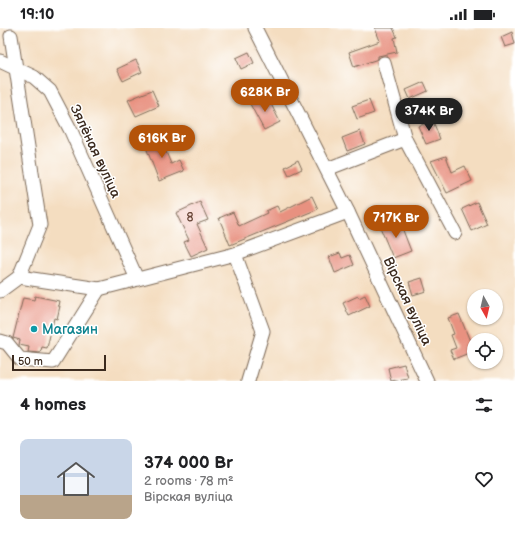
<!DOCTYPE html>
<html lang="en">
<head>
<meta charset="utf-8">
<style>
  body { margin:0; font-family:"Balsamiq Sans",sans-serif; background:#f6f6f6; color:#202124; height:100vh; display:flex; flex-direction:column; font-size:15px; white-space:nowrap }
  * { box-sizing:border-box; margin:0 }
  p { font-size:13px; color:#757577 }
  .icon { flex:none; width:22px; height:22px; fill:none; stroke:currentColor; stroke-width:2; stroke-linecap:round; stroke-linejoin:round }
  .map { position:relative; height:353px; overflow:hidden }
  .drawer { display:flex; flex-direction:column; background:#fff; flex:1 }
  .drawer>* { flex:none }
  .needle { width:26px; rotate:172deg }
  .controls { position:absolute; left:467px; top:261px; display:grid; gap:8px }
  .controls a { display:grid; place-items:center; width:36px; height:36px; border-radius:50%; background:#fff; box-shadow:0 1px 3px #0004; font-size:20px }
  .scale { position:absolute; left:12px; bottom:10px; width:94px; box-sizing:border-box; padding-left:4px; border:2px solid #3b2a1e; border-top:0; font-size:11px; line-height:14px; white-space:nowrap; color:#3b2a1e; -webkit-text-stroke:3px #fff; paint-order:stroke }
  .price { position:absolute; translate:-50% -34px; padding:0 9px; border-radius:14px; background:#b45309; color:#fff; font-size:13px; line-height:26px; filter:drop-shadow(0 1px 2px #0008) }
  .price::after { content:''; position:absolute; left:50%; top:24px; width:12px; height:9px; margin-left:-6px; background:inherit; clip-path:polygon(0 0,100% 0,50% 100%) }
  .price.selected { background:#222; color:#fff }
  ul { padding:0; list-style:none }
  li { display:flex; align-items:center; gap:12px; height:100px; padding:0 20px }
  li+li { border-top:1px solid #e0e0e0 }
  li span { display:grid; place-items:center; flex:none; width:112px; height:80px; border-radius:8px; color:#555 }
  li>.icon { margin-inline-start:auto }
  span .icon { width:48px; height:48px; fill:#fffc; stroke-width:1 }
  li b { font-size:17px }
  h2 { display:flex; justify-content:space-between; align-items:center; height:48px; padding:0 20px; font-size:17px }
  .status { display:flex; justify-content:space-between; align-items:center; height:28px; padding:0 20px; background:#fff; direction:ltr }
  .status svg { height:11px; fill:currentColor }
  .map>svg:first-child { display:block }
  .building { fill:#e89180 }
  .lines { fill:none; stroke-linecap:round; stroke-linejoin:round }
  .minor-casing { stroke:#7c6957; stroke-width:15 }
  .minor { stroke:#fff; stroke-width:13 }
  .culture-dot { fill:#0f9aa8; stroke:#fff; stroke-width:1.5 }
  .labels { text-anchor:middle; stroke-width:3; stroke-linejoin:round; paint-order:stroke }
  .number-label { font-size:12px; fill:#664436 }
  .street-label { font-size:14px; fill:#3b2a1e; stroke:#fff }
  .culture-label { font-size:14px; fill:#0d838f; stroke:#fff; text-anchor:start }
</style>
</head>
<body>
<div class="status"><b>19:10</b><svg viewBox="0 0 49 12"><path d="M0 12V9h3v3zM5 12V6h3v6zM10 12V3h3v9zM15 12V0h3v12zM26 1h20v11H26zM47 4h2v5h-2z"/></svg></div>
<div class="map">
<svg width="515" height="353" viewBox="0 0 515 353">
  <rect width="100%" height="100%" fill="#fff"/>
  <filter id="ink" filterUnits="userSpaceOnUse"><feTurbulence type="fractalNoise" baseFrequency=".025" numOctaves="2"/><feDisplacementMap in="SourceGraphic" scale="8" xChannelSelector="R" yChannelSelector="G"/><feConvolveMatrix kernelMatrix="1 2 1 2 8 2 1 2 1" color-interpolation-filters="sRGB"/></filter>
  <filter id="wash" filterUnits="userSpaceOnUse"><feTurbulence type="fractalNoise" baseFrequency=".012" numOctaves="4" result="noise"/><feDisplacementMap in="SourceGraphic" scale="16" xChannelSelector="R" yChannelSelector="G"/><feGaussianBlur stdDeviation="0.9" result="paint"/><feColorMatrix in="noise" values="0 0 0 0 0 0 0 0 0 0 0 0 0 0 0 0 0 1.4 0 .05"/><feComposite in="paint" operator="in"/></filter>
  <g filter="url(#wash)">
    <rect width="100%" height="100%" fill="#f4ddc0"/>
    <g id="blocks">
      <g class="building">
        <path d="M375,0H393L397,9L394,10L397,24L378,28V31L354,39L349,24L380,13Z"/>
        <path d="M512,4L515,16L505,19L501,9Z"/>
        <path d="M249,24L254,35L241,41L236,30Z"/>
        <path d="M136,32L142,44L123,53L117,41Z"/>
        <path d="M424,54L428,63L410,71L406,62Z"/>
        <path d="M152,62L159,78L136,88L128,72Z"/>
        <path d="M267,68L280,94L264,102L250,76Z"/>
        <path d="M369,72L374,85L357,91L352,78Z"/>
        <path d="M433,93L440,111L426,116L418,98Z"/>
        <path d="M360,103L365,116L347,123L342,110Z"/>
        <path d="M159,107L171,136L179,132L184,143L159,153L144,114Z"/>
        <path d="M446,128L452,144L465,138L472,153L447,165L431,133Z"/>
        <path d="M298,132L302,141L289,147L285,139Z"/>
        <path d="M312,168L318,181L230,217L219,190L233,184L239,198L267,185L266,183L277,178L280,184Z"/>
        <path d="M200,174L208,192L197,196L208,220L191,228L184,214L189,212L176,185Z"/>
        <path d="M477,174L487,196L472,203L462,181Z"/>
        <path d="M399,192L411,223L393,230L380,199Z"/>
        <path d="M340,225L342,230L350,227L354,237L335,245L329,229Z"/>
        <path d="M422,250L426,263L413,267L409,254Z"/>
        <path d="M365,267L370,278L349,288L343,275L358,268L359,270Z"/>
        <path d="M35,268L59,273L58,278H60L57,291L54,290L47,320L42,319L40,325L28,324L29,319L19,317L20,312L13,310L23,270L34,272Z"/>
        <path d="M459,286L474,323L454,331L450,322L456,320L451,307L454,306L448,290Z"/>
        <path d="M404,336L408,350L391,353L388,340Z"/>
      </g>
    </g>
  </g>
  <g filter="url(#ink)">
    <use href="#blocks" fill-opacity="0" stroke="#7c6957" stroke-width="1"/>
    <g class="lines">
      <g class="minor-casing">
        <g id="minor">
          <path d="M255,0L348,184L427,353"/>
          <path d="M11,8L40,197L19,249"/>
          <path d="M0,33L34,49L50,63L71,103L137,251"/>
          <path d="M384,35L405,111"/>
          <path d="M327,141L405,111L455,205"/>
          <path d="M235,226L263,303L248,353"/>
          <path d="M0,263L19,249L99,261L235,226L348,184"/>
          <path d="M0,313L7,315L20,331L53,334L99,261"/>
        </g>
      </g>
      <use href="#minor" class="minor"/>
    </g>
  </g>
  <circle class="culture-dot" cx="34" cy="301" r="4"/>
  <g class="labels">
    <g class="number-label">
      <text x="190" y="193">8</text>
    </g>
    <g class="street-label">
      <text transform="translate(96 123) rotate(65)" y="5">Зялёная вуліца</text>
      <text transform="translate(408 273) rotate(65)" y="5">Вірская вуліца</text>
    </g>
    <g class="culture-label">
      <text x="42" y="306">Магазин</text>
    </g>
  </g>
</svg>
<div class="controls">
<a><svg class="needle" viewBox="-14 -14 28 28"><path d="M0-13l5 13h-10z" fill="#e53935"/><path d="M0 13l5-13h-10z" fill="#757577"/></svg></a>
<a><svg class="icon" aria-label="locate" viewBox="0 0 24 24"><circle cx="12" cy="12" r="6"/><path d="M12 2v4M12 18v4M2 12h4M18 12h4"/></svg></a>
</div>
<div class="scale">50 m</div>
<b class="price" style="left:265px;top:85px">628K Br</b>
<b class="price selected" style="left:429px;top:104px">374K Br</b>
<b class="price" style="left:162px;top:131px">616K Br</b>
<b class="price" style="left:396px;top:211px">717K Br</b>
</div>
<section class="drawer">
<h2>4 homes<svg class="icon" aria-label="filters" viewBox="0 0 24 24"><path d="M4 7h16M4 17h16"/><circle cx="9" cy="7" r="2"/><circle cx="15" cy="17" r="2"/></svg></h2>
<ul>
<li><span style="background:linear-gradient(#c9d6e8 70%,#b9a48a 0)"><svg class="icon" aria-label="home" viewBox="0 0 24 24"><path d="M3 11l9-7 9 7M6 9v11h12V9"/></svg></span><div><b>374 000 Br</b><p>2 rooms · 78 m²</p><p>Вірская вуліца</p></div><svg class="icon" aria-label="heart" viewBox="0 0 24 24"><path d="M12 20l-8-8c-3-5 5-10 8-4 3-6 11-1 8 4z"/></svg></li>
</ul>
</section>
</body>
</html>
